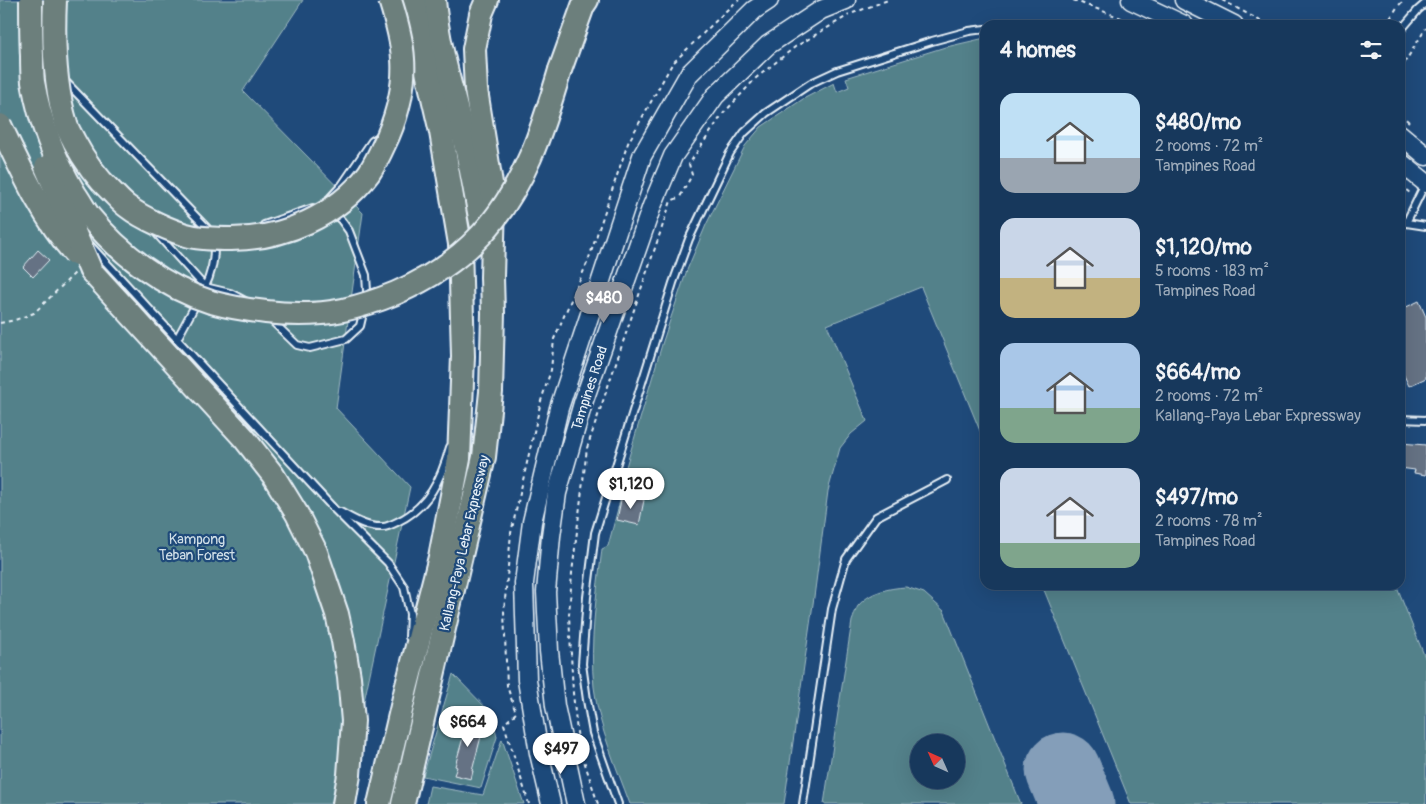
<!DOCTYPE html>
<html lang="en">
<head>
<meta charset="utf-8">
<style>
  body { margin:0; font-family:Pangolin,sans-serif; background:#244365; color:#f1f3f6; height:100vh; display:flex; flex-direction:column; font-size:19px; white-space:nowrap }
  * { box-sizing:border-box; margin:0 }
  p { font-size:16px; color:#9eacbb }
  .icon { flex:none; width:28px; height:28px; fill:none; stroke:currentColor; stroke-width:2; stroke-linecap:round; stroke-linejoin:round }
  .map { position:relative; flex:1; overflow:hidden }
  .side { position:absolute; left:980px; top:20px; width:425px; height:570px; display:flex; flex-direction:column; background:#17385c; border-radius:15px; box-shadow:0 5px 20px #0002,0 0 0 1px #365272 }
  .side>* { flex:none }
  .needle { width:32px; rotate:315deg }
  .buttons { position:absolute; left:910px; top:734px; display:grid; gap:10px }
  .buttons a { display:grid; place-items:center; width:55px; height:55px; border-radius:50%; background:#17385c; box-shadow:0 5px 20px #0002,0 0 0 1px #365272; font-size:25px }
  .price { position:absolute; translate:-50% -42px; padding:0 11px; border-radius:18px; background:#fff; color:#222; font-size:16px; line-height:32px; filter:drop-shadow(0 1px 2px #0008) }
  .price::after { content:''; position:absolute; left:50%; top:30px; width:15px; height:11px; margin-left:-8px; background:inherit; clip-path:polygon(0 0,100% 0,50% 100%) }
  .price.current { background:#8c9099; color:#fff }
  ul { padding:0; list-style:none }
  li { display:flex; align-items:center; gap:15px; height:125px; padding:0 20px }
  li span { display:grid; place-items:center; flex:none; width:140px; height:100px; border-radius:15px; color:#555 }
  li>.icon { margin-inline-start:auto }
  span .icon { width:60px; height:60px; fill:#fffc; stroke-width:1 }
  li b { font-size:21px }
  h2 { display:flex; justify-content:space-between; align-items:center; height:60px; padding:0 20px; font-size:21px }
  .map>svg:first-child { display:block }
  .green { fill:#53818a; stroke:#9eb9c1; fill-rule:evenodd }
  .lines { fill:none; stroke-linecap:round; stroke-linejoin:round }
  .runway { stroke:#849eb9; stroke-width:75 }
  .building { fill:#657284; stroke:#e8f1f8 }
  .lane-casing { stroke:#e8f1f8; stroke-width:10 }
  .secondary-casing { stroke:#e8f1f8; stroke-width:21 }
  .highway-casing { stroke:#e8f1f8; stroke-width:26 }
  .path { stroke:#e8f1f8; stroke-width:2; stroke-dasharray:4 4; stroke-linecap:butt }
  .lane { stroke:#1f4a7a; stroke-width:6 }
  .secondary { stroke:#1f4a7a; stroke-width:18 }
  .highway { stroke:#6c7f7c; stroke-width:22 }
  .highway-bridge-casing { stroke:#e8f1f8; stroke-width:26; stroke-linecap:butt }
  .highway-bridge { stroke:#6c7f7c; stroke-width:22 }
  .labels { text-anchor:middle; stroke-width:4.5; stroke-linejoin:round; paint-order:stroke }
  .street-label { font-size:14px; fill:#e8f1f8; stroke:#1f4a7a }
  .park-label { font-size:14px; fill:#d2e0e8; stroke:#1f4a7a }
</style>
</head>
<body>
<div class="map">
<svg width="1426" height="804" viewBox="0 0 1426 804">
  <rect width="100%" height="100%" fill="#1f4a7a"/>
  <filter id="ink" filterUnits="userSpaceOnUse"><feTurbulence type="fractalNoise" baseFrequency=".02" numOctaves="2"/><feDisplacementMap in="SourceGraphic" scale="10" xChannelSelector="R" yChannelSelector="G"/><feConvolveMatrix kernelMatrix="1 2 1 2 8 2 1 2 1" color-interpolation-filters="sRGB"/></filter>
  <g filter="url(#ink)">
    <g class="green">
      <path d="M0,0H303L243,91L363,213L336,408L410,487L342,804H0Z"/>
      <path d="M985,38V443L921,287L827,325L867,421L851,434L840,448L828,491L814,597L784,804H630C616,766 599,728 594,687C589,645 597,591 602,549L608,546L620,501L618,494L663,341L687,270L706,225L745,146L761,127L803,99L834,83L837,92L849,87L846,78L942,48Z"/>
      <path d="M1042,585H1396L1426,660V804H1131Z"/>
      <path d="M906,587L924,593L944,611L1021,804H824L852,621C854,617 855,610 858,606C869,592 889,588 906,587ZM956,742V780H919V742Z"/>
      <path d="M453,674L492,714L497,737L481,788L423,776Z"/>
      <path d="M502,739L524,804H426L430,786L483,795Z"/>
    </g>
    <g class="lines">
      <path class="runway" d="M1063,770L1077,804"/>
    </g>
    <g class="building">
      <path d="M38,250L49,260L33,277L23,267Z"/>
      <path d="M1419,301L1426,317V378L1409,386L1400,367V310Z"/>
      <path d="M1400,443L1426,445V475L1414,473L1415,470L1400,468Z"/>
      <path d="M622,495L644,500L639,525L617,520Z"/>
      <path d="M460,720L484,725L472,771H473L471,779L454,775L457,767L455,766L464,734L457,732Z"/>
    </g>
    <g class="lines">
      <g class="lane-casing">
        <g id="lane">
          <path d="M1400,31L1418,10L1426,3"/>
          <path d="M64,80L207,228L210,234"/>
          <path d="M330,198L342,185L372,141L380,136"/>
          <path d="M332,212L341,220L349,231L366,275L367,291L366,300"/>
          <path d="M1400,222L1426,226"/>
          <path d="M1406,223L1425,184"/>
          <path d="M264,225L313,208"/>
          <path d="M156,233L205,287L230,293L245,301"/>
          <path d="M89,244L334,509L388,563L404,587L410,614L409,637"/>
          <path d="M204,289C210,277 216,258 213,244"/>
          <path d="M271,320L297,345L310,348L346,339L360,326L364,309"/>
          <path d="M177,339L198,300"/>
          <path d="M1400,419L1426,420"/>
          <path d="M340,512C353,519 367,528 383,527C387,527 393,524 397,522C429,507 441,479 450,447"/>
          <path d="M618,804L593,733L587,700L582,664L587,597L595,533L673,283L689,239L730,153L744,133L766,113L811,83L837,71L932,41L969,31L985,29"/>
          <path d="M803,804L832,609L846,559L876,517L947,480"/>
        </g>
      </g>
      <g class="secondary-casing">
        <g id="secondary">
          <path d="M1131,0L1184,25"/>
          <path d="M1184,0L1234,25"/>
          <path d="M1400,134L1426,156"/>
          <path d="M1400,162L1426,183"/>
          <path d="M551,804L539,753L527,680L524,583L532,522L559,408L642,156L689,74L754,10L769,0"/>
          <path d="M576,804L555,706L549,651L546,592L551,536L557,493L583,403L652,206L673,156L715,96L768,45L821,10L846,0"/>
        </g>
      </g>
      <g class="highway-casing">
        <g id="highway">
          <path d="M434,0C438,47 453,93 464,139C472,171 477,204 484,237"/>
          <path d="M560,70L583,6L587,0"/>
          <path d="M91,271L244,438L273,475L297,514L316,552L337,614L343,641L349,677L353,721L349,775L344,804"/>
          <path d="M379,804L406,689L440,557L459,459L463,356L460,244L441,132L419,37L414,0"/>
          <path d="M403,804L484,457L491,392L493,313L492,277L494,202L476,90L474,49L481,14L487,0"/>
        </g>
      </g>
      <g class="path">
        <path d="M1073,0L1140,25"/>
        <path d="M1222,0L1268,25"/>
        <path d="M853,13L888,0"/>
        <path d="M1386,25L1398,6L1404,0"/>
        <path d="M1400,70L1426,28"/>
        <path d="M1400,114L1409,122"/>
        <path d="M1400,185L1410,193"/>
        <path d="M0,323L15,320L34,313L75,273"/>
        <path d="M529,804L504,724L516,713L507,686L504,611L511,533L541,401L551,370L554,339L588,261L628,143L672,64L730,7L739,0"/>
        <path d="M598,804L578,742L573,693L569,615L572,573L587,448L671,201L680,197L692,175L689,164L722,115L756,78L795,47L849,15"/>
      </g>
      <use href="#lane" class="lane"/>
      <use href="#secondary" class="secondary"/>
      <use href="#highway" class="highway"/>
      <g class="highway-bridge-casing">
        <g id="highway-bridge">
          <path d="M31,0C31,19 31,37 32,56C32,65 32,73 33,82C40,122 54,159 75,194C80,201 84,209 89,216C119,253 165,288 211,302C229,307 247,310 266,312C291,315 318,315 343,310C361,306 379,300 396,293C428,279 457,261 481,235C524,189 543,128 560,70"/>
          <path d="M55,0C53,41 54,84 66,124C67,129 71,135 74,141C84,160 96,177 112,192C117,197 122,203 128,207C142,218 173,232 190,236C203,239 218,239 231,239C283,239 337,216 369,173C377,161 382,149 388,136C398,113 405,84 403,59C402,39 396,19 390,0"/>
          <path d="M0,125C21,169 42,217 75,254"/>
          <path d="M46,167L91,271"/>
        </g>
      </g>
      <use href="#highway-bridge" class="highway-bridge"/>
    </g>
  </g>
  <g class="labels">
    <g class="street-label">
      <text transform="translate(589 388) rotate(-72)" y="5">Tampines Road</text>
      <text transform="translate(464 543) rotate(-77)" y="5">Kallang-Paya Lebar Expressway</text>
    </g>
    <g class="park-label">
      <text x="197" y="544">Kampong<tspan x="197" dy="16">Teban Forest</tspan></text>
    </g>
  </g>
</svg>
<div class="buttons">
<a><svg class="needle" viewBox="-14 -14 28 28"><path d="M0-13l5 13h-10z" fill="#e53935"/><path d="M0 13l5-13h-10z" fill="#9eacbb"/></svg></a>
</div>
<b class="price current" style="left:604px;top:324px">$480</b>
<b class="price" style="left:631px;top:510px">$1,120</b>
<b class="price" style="left:468px;top:748px">$664</b>
<b class="price" style="left:561px;top:775px">$497</b>
<section class="side">
<h2>4 homes<svg class="icon" aria-label="filters" viewBox="0 0 24 24"><path d="M4 7h16M4 17h16"/><circle cx="9" cy="7" r="2"/><circle cx="15" cy="17" r="2"/></svg></h2>
<ul>
<li><span style="background:linear-gradient(#bfe0f5 65%,#9aa5b1 0)"><svg class="icon" aria-label="home" viewBox="0 0 24 24"><path d="M3 11l9-7 9 7M6 9v11h12V9"/></svg></span><div><b>$480/mo</b><p>2 rooms · 72 m²</p><p>Tampines Road</p></div></li>
<li><span style="background:linear-gradient(#c9d6e8 60%,#c2b280 0)"><svg class="icon" aria-label="home" viewBox="0 0 24 24"><path d="M3 11l9-7 9 7M6 9v11h12V9"/></svg></span><div><b>$1,120/mo</b><p>5 rooms · 183 m²</p><p>Tampines Road</p></div></li>
<li><span style="background:linear-gradient(#a9c7e8 65%,#7fa58c 0)"><svg class="icon" aria-label="home" viewBox="0 0 24 24"><path d="M3 11l9-7 9 7M6 9v11h12V9"/></svg></span><div><b>$664/mo</b><p>2 rooms · 72 m²</p><p>Kallang-Paya Lebar Expressway</p></div></li>
<li><span style="background:linear-gradient(#c9d6e8 75%,#7fa58c 0)"><svg class="icon" aria-label="home" viewBox="0 0 24 24"><path d="M3 11l9-7 9 7M6 9v11h12V9"/></svg></span><div><b>$497/mo</b><p>2 rooms · 78 m²</p><p>Tampines Road</p></div></li>
</ul>
</section>
</div>
</body>
</html>
